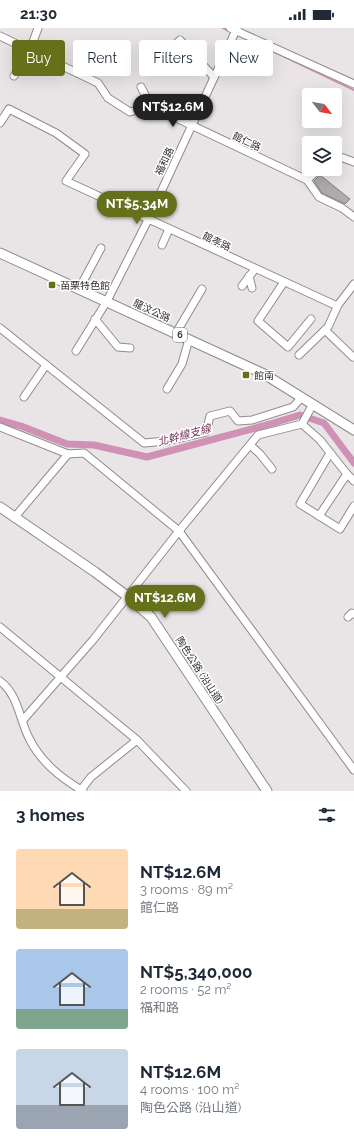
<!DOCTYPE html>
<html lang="en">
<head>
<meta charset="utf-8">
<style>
  body { margin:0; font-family:Raleway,"Noto Sans TC",sans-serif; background:#f6f6f7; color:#1f2937; height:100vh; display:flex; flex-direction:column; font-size:15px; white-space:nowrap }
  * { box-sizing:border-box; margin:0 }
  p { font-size:13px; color:#747a83 }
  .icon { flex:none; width:22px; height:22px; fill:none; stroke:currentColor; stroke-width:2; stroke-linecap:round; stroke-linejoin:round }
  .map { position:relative; height:763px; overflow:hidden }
  .side { display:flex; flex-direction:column; background:#fff; flex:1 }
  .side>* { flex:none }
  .guide { position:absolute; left:12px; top:12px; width:330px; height:36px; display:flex; gap:8px }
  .needle { width:26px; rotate:121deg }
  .tools { position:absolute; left:302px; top:60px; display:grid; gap:8px }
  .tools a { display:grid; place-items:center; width:40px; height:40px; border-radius:4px; background:#fff; box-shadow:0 4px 16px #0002; font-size:20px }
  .price { position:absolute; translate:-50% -34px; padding:0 9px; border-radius:14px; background:#65701a; color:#fff; font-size:13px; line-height:26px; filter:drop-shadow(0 1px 2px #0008) }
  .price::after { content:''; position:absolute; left:50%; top:24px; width:12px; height:9px; margin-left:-6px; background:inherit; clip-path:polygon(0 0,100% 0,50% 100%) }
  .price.current { background:#222; color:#fff }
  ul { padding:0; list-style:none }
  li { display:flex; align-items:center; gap:12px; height:100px; padding:0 16px }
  li span { display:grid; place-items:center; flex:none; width:112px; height:80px; border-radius:4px; color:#555 }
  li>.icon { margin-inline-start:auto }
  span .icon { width:48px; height:48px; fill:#fffc; stroke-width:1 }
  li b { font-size:17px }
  h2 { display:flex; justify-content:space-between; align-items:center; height:48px; padding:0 16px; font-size:17px }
  .chip { padding:0 14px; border-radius:4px; background:#fff; box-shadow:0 4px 16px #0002; font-size:14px; line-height:36px }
  .chip.current { background:#65701a; color:#fff }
  .status { display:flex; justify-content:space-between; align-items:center; height:28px; padding:0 20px; background:#fff; direction:ltr }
  .status svg { height:11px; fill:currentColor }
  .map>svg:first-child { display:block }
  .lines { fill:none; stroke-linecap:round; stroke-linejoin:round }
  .stream { stroke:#cf92b4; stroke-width:2 }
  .canal { stroke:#cf92b4; stroke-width:7 }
  .building { fill:#afaaac; stroke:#848082 }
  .minor-casing { stroke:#8f8b8d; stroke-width:9 }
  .major-casing { stroke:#8f8b8d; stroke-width:11 }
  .minor { stroke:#fff; stroke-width:7 }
  .major { stroke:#fff; stroke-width:9 }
  .poi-dot { fill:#65701a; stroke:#fff; stroke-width:1.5 }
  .labels { text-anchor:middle; stroke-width:3; stroke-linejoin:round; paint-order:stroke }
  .shield { fill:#fff; stroke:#6d6c6d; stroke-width:1 }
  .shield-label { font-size:9px; font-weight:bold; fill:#2e2d2e }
  .street-label { font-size:10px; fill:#2e2d2e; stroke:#fff }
  .poi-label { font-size:10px; fill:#2e2d2e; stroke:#fff; text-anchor:start }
  .water-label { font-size:11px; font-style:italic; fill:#7b325f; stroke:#fff }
</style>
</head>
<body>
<div class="status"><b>21:30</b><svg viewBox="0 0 49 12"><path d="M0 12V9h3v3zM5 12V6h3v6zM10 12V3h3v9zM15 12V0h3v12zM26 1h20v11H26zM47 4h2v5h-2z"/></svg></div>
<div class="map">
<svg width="354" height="763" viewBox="0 0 354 763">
  <rect width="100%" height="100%" fill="#e9e5e7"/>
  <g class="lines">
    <g class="stream">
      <path d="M223,0L229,3"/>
      <path d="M264,19L354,62"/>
    </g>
    <path class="canal" d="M0,392L21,398L67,416L94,417L147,429L270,396L300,387L324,395L354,435"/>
  </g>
  <path class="building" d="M320,147L350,171L345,176L322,165L314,153Z"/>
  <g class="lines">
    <g class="minor-casing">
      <g id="minor">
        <path d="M230,0L354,56"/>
        <path d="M0,8L98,55L108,70L130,84L151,78L307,152L319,169L342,180L354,189"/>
        <path d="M163,28L180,12L214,49"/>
        <path d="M14,48L30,22L38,0"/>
        <path d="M141,59L151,78"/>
        <path d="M0,95L9,81L56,105L85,126L66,153L335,277H338L354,256"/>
        <path d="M335,127L354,134"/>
        <path d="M307,152L319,141"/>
        <path d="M162,217L169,201"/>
        <path d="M249,248L252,260"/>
        <path d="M284,254L258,293L288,319L311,291"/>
        <path d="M242,258L255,241"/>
        <path d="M79,261L101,220"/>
        <path d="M95,291L118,319L130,320"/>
        <path d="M0,300L144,415L167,413L206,404L210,388L230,383L238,393L252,392L293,379L302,369"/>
        <path d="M325,302L353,329"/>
        <path d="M176,305L202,261"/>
        <path d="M76,323L107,273L148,192L237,0"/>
        <path d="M299,327L328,299L338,277"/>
        <path d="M167,361L182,336L189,311"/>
        <path d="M24,369L46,337"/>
        <path d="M302,396L320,412L347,446L354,453"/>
        <path d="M0,399L68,426L84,425L179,503L354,742"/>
        <path d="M250,417L260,426L272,441"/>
        <path d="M330,425L300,476L340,501L354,478"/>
        <path d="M319,488L347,446"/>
        <path d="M14,490L68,426"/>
        <path d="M348,589L352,585L354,586"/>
        <path d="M0,599L137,712L186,763"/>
        <path d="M0,653C19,667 19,692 30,712C42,735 61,750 83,763"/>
        <path d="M23,692L93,612L179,503L258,407L302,396L313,376"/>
        <path d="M81,762L91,749L137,712"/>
      </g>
    </g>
    <g class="major-casing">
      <g id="major">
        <path d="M0,225L264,346L354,402"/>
        <path d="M0,479L95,544L127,568L151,589L267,763"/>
      </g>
    </g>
    <use href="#minor" class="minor"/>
    <use href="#major" class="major"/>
  </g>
  <g class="poi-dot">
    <rect x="48" y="253" width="8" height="8" rx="2"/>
    <rect x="242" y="343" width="8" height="8" rx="2"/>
  </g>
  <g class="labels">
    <rect class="shield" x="173" y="300" width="14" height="14" rx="3"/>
    <g class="shield-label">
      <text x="180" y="310">6</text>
    </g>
    <g class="street-label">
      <text transform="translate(247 113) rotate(25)" y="4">館仁路</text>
      <text transform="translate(164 133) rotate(-65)" y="4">福和路</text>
      <text transform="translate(217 213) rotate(25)" y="4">館孝路</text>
      <text transform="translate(152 282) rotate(25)" y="4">龍汶公路</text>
      <text transform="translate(200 642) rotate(57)" y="4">陶色公路 (沿山道)</text>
    </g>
    <g class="poi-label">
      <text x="60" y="261">苗栗特色館</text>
      <text x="254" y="351">館南</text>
    </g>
    <g class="water-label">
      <text transform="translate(184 407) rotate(-15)" y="4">北幹線支線</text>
    </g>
  </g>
</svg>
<div class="tools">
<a><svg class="needle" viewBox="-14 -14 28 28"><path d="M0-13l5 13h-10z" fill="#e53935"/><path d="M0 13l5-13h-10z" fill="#747a83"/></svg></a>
<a><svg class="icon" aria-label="layers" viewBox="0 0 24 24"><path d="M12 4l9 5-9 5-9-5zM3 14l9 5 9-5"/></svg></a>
</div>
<b class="price current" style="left:173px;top:100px">NT$12.6M</b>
<b class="price" style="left:137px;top:197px">NT$5.34M</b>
<b class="price" style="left:165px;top:591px">NT$12.6M</b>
<div class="guide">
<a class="chip current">Buy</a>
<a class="chip">Rent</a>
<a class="chip">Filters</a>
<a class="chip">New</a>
</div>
</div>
<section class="side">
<h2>3 homes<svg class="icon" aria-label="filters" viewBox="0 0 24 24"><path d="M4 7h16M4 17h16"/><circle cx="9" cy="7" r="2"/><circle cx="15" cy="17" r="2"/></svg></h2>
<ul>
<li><span style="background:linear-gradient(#ffd9b3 75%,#c2b280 0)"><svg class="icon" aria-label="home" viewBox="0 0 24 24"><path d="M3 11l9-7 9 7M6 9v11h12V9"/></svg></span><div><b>NT$12.6M</b><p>3 rooms · 89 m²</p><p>館仁路</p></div></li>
<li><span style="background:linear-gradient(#a9c7e8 75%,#7fa58c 0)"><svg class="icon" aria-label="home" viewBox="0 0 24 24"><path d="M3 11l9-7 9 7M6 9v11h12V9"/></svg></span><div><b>NT$5,340,000</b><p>2 rooms · 52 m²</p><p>福和路</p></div></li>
<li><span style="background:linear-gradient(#c9d6e8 70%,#9aa5b1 0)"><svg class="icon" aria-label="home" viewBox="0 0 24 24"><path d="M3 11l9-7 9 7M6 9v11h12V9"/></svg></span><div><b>NT$12.6M</b><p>4 rooms · 100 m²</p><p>陶色公路 (沿山道)</p></div></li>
</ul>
</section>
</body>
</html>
